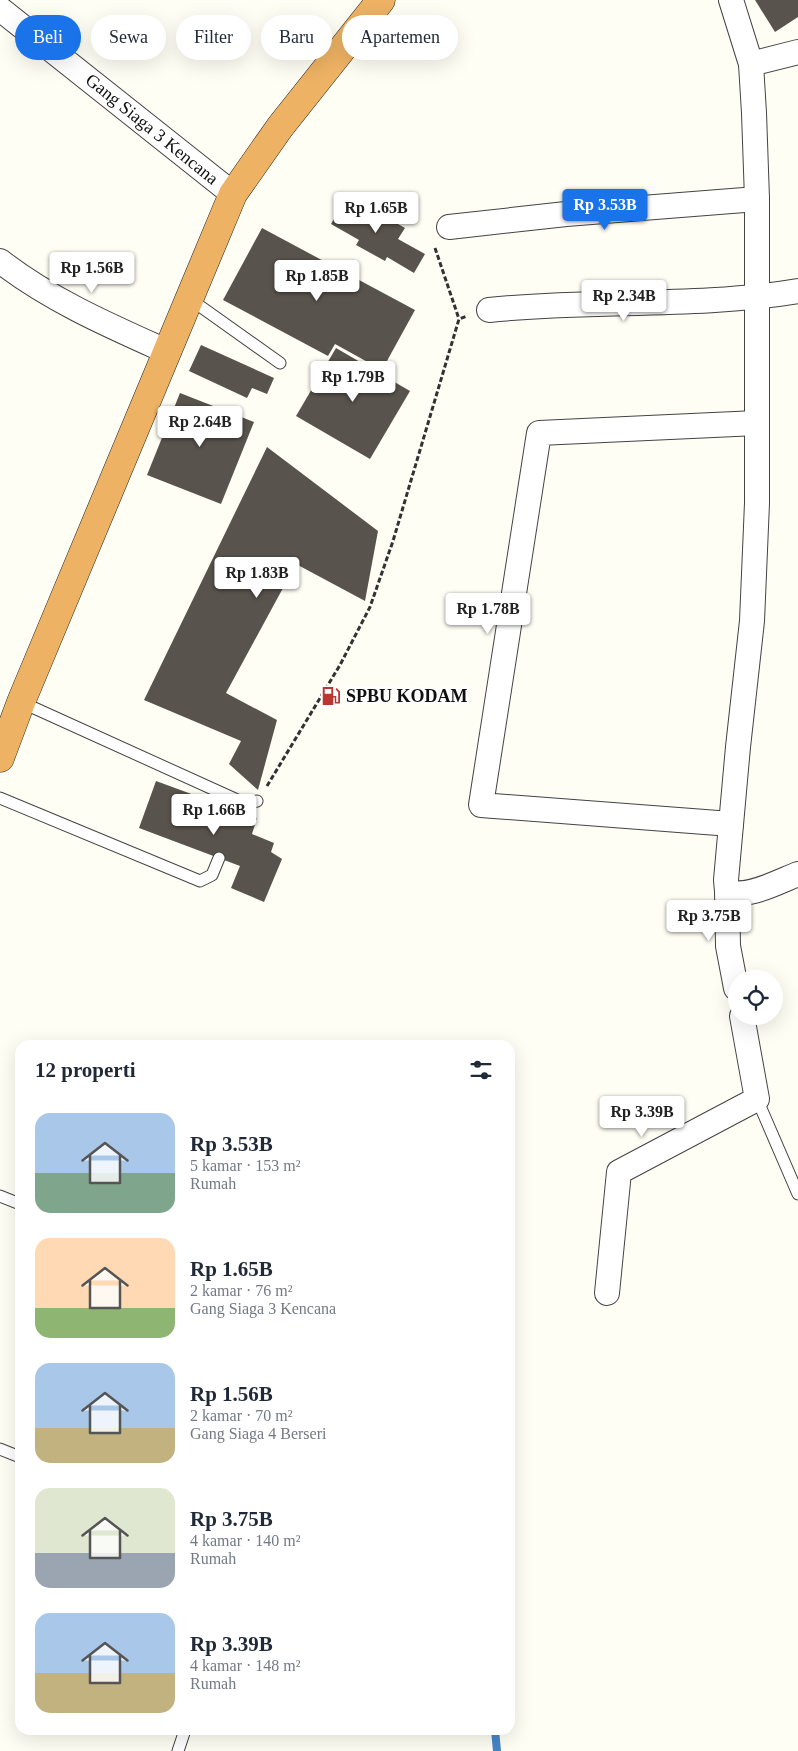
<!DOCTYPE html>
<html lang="id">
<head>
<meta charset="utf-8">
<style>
  body { margin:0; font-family:"Times New Roman",serif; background:#f2f2f3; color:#1f2937; height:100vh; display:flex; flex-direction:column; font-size:19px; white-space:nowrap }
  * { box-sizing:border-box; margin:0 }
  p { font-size:16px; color:#747a83 }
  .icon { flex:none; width:28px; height:28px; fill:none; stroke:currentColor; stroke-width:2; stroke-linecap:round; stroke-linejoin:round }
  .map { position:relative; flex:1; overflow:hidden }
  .panel { position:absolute; left:15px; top:1040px; width:500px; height:695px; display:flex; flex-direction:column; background:#fff; border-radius:15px; box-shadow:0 5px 20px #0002 }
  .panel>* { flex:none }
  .banner { position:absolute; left:15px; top:15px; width:500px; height:45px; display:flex; gap:10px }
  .controls { position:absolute; left:728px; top:970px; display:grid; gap:10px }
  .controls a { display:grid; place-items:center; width:55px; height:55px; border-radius:50%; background:#fff; box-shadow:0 5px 20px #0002; font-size:25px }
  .price { position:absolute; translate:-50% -42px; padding:0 11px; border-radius:5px; background:#fff; color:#222; font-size:16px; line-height:32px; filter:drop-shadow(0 1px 2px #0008) }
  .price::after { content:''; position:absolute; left:50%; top:30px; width:15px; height:11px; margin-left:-8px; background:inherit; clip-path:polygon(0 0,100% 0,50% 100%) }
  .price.selected { background:#1a73e8; color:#fff }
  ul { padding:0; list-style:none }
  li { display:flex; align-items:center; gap:15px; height:125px; padding:0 20px }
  li span { display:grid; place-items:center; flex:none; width:140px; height:100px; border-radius:15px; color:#555 }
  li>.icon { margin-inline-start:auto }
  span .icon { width:60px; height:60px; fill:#fffc; stroke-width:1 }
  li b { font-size:21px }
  h2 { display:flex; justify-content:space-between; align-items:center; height:60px; padding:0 20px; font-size:21px }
  .pill { padding:0 18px; border-radius:22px; background:#fff; box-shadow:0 5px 20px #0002; font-size:18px; line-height:45px }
  .pill.selected { background:#1a73e8; color:#fff }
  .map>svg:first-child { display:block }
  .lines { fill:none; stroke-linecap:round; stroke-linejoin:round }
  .stream { stroke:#4586c8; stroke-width:8 }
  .building { fill:#59534d }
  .lane-casing { stroke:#434343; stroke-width:13 }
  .street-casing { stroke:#434343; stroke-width:26 }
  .highway-casing { stroke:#212121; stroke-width:29 }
  .path { stroke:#323232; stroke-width:3; stroke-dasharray:5 2.5; stroke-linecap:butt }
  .lane { stroke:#fff; stroke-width:11 }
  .street { stroke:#fff; stroke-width:24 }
  .highway { stroke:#edb264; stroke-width:28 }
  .labels { text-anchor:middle; stroke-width:5; stroke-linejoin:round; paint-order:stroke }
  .street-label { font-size:18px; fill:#101010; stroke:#fff }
  .poi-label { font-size:18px; font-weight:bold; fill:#101010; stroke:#fff; text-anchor:start }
</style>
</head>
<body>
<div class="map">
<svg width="798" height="1751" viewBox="0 0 798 1751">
  <rect width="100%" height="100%" fill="#fefef5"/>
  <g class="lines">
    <path class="stream" d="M495,1730L497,1751"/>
  </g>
  <g class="building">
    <path d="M755,0H798V17L775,32Z"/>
    <path d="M347,195L405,228L398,239L425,254L414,273L387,257L385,261L356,245L359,240L331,224Z"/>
    <path d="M262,228L415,310L382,370L335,344L328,356L223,300Z"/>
    <path d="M201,345L274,378L267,394L252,388L247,398L189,371Z"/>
    <path d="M336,348L410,391L370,459L296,416Z"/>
    <path d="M180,393L254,422L221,504L147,475Z"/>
    <path d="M267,447L378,531L365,601L296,564L226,693L277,720L258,790L229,764L241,741L144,700Z"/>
    <path d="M156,781L257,818L252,834L274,843L271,852L282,859L264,902L231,888L240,866L139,828Z"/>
  </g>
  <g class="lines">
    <g class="lane-casing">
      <g id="lane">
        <path d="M190,299L280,363"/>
        <path d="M21,702L235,799L248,804L257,801"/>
        <path d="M0,798L200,881L212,875L219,858"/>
        <path d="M757,1099L798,1194"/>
        <path d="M0,1196L20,1204"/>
        <path d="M0,1449L20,1457"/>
        <path d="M178,1751L185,1730"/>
      </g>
    </g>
    <g class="street-casing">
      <g id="street">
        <path d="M731,0L751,64L754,113L757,199V503L752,621L738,747L726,880L727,891C745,900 780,881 798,874"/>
        <path d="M0,9L233,194"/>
        <path d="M751,64L798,52"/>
        <path d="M449,227L566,214L757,199"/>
        <path d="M0,261C50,300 110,326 168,352"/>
        <path d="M489,310C592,299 696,308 798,291"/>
        <path d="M731,824L481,805L539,433L757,423"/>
        <path d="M727,891L728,946L736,988"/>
        <path d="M607,1293L619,1172L757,1099L742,1016"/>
      </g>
    </g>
    <g class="highway-casing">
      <path id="highway" d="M0,758L21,702L233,194L280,127L381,0"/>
    </g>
    <g class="path">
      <path d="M435,248L459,319"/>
      <path d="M267,786L340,665L370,607L393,541L459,319L467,316"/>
    </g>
    <use href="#lane" class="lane"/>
    <use href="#street" class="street"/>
    <use href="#highway" class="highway"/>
  </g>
  <defs>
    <g id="fuel-bare" transform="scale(1.5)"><path d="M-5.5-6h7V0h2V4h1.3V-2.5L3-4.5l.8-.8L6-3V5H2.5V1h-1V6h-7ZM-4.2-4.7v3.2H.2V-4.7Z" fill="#bb362e" stroke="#fff" stroke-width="2.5" paint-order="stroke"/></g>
  </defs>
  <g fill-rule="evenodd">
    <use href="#fuel-bare" x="331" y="696"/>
  </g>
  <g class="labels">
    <g class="street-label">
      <text transform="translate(152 129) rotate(39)" y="6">Gang Siaga 3 Kencana</text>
    </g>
    <g class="poi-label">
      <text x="346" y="702">SPBU KODAM</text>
    </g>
  </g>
</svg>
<div class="controls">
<a><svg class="icon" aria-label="locate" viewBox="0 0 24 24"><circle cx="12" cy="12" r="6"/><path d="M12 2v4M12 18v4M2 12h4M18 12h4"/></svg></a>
</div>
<b class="price selected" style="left:605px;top:231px">Rp 3.53B</b>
<b class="price" style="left:376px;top:234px">Rp 1.65B</b>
<b class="price" style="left:92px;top:294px">Rp 1.56B</b>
<b class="price" style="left:317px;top:302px">Rp 1.85B</b>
<b class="price" style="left:624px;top:322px">Rp 2.34B</b>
<b class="price" style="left:353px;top:403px">Rp 1.79B</b>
<b class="price" style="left:200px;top:448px">Rp 2.64B</b>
<b class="price" style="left:257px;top:599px">Rp 1.83B</b>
<b class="price" style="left:488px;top:635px">Rp 1.78B</b>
<b class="price" style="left:214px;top:836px">Rp 1.66B</b>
<b class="price" style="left:709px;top:942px">Rp 3.75B</b>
<b class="price" style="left:642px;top:1138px">Rp 3.39B</b>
<div class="banner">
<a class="pill selected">Beli</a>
<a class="pill">Sewa</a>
<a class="pill">Filter</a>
<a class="pill">Baru</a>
<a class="pill">Apartemen</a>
</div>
<section class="panel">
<h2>12 properti<svg class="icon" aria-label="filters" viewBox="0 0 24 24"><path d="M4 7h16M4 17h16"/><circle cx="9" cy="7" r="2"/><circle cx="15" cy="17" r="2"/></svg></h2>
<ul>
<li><span style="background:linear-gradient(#a9c7e8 60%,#7fa58c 0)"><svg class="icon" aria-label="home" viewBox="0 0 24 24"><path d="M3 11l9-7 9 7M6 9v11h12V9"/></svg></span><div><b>Rp 3.53B</b><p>5 kamar · 153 m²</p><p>Rumah</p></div></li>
<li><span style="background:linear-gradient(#ffd9b3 70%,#8fb573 0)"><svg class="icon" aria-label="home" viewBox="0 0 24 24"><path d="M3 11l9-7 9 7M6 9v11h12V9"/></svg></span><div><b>Rp 1.65B</b><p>2 kamar · 76 m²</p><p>Gang Siaga 3 Kencana</p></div></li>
<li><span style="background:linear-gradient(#a9c7e8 65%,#c2b280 0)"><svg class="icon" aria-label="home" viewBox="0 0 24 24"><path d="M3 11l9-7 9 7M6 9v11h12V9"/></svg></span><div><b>Rp 1.56B</b><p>2 kamar · 70 m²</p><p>Gang Siaga 4 Berseri</p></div></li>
<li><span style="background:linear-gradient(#dfe7d0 65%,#9aa5b1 0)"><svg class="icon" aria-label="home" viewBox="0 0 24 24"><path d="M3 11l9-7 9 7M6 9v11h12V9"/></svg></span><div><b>Rp 3.75B</b><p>4 kamar · 140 m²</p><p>Rumah</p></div></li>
<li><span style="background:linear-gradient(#a9c7e8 60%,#c2b280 0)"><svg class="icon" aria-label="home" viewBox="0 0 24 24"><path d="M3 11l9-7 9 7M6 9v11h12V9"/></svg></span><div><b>Rp 3.39B</b><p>4 kamar · 148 m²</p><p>Rumah</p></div></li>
</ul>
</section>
</div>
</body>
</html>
